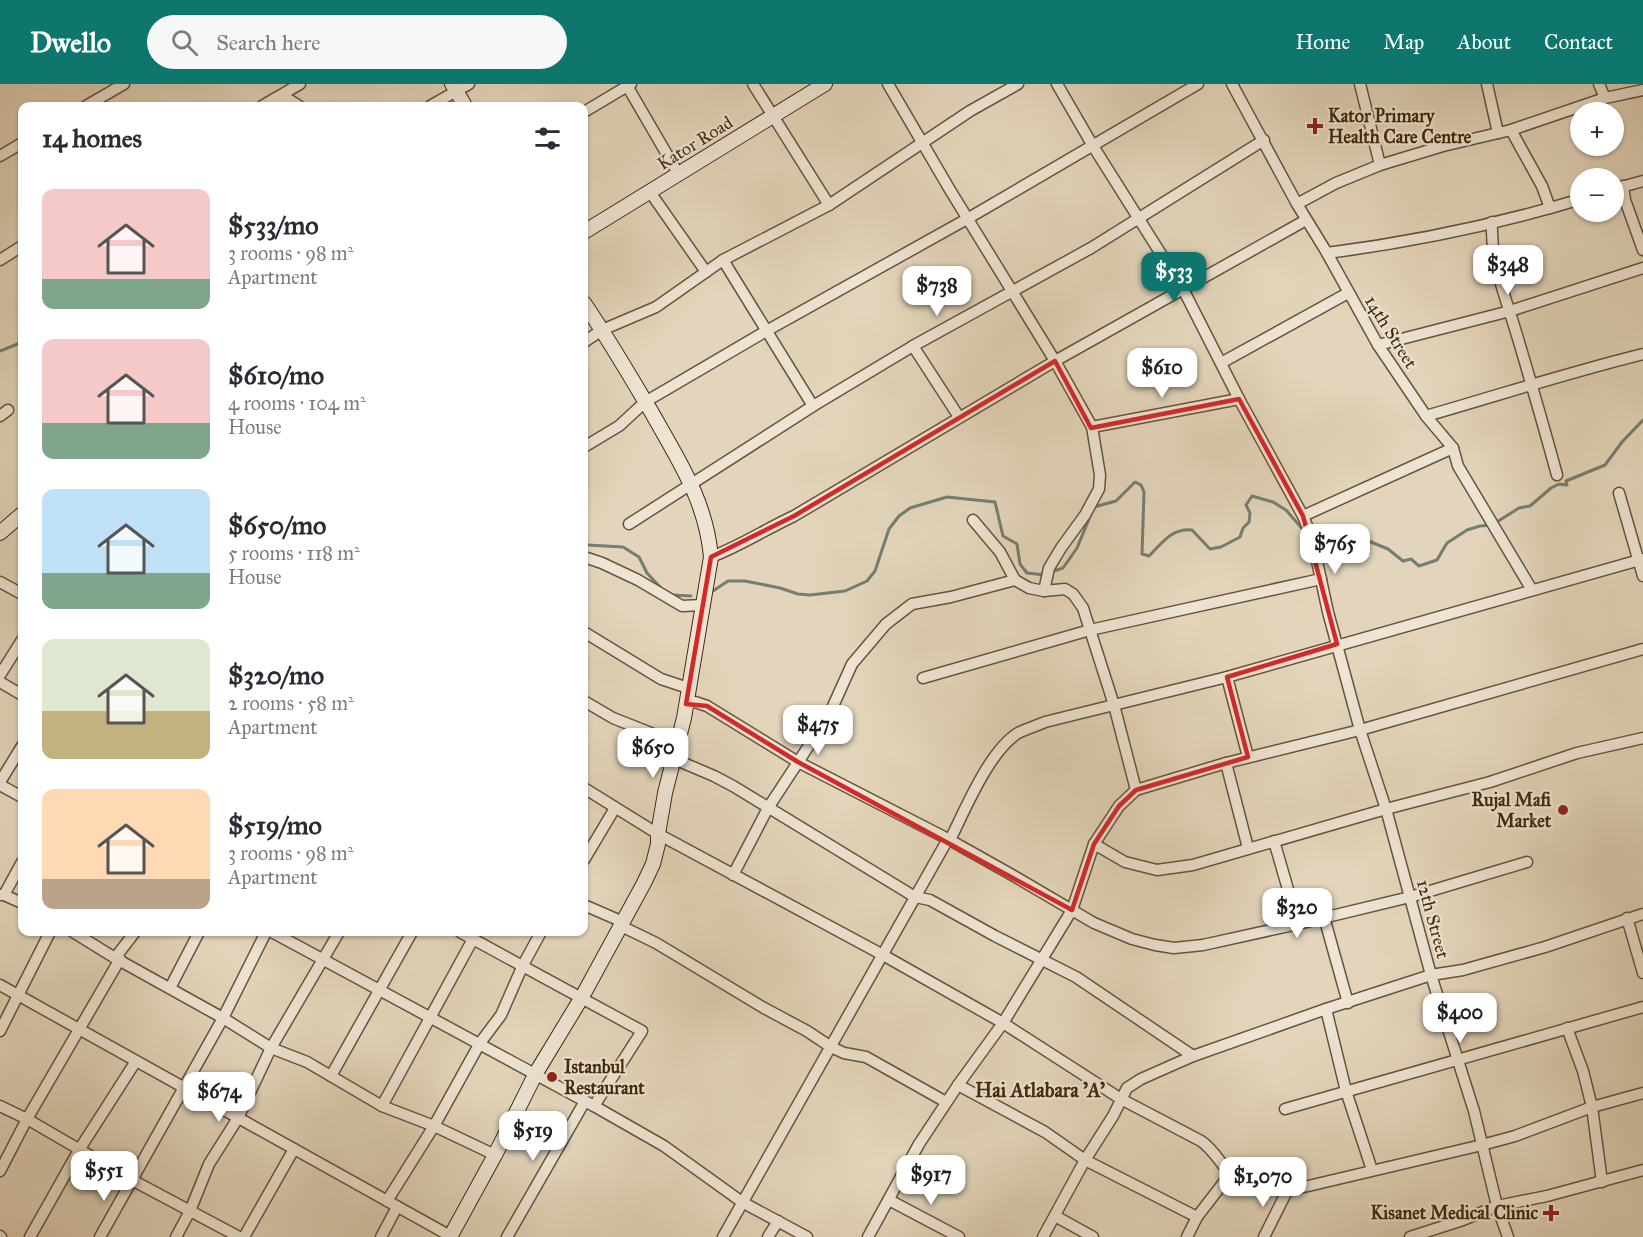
<!DOCTYPE html>
<html lang="en">
<head>
<meta charset="utf-8">
<style>
  body { margin:0; font-family:"IM FELL Great Primer",serif; background:#f7f7f7; color:#2b2b33; height:100vh; display:flex; flex-direction:column; font-size:22px; white-space:nowrap }
  * { box-sizing:border-box; margin:0 }
  p { font-size:20px; color:#7c7c81 }
  .icon { flex:none; width:33px; height:33px; fill:none; stroke:currentColor; stroke-width:2; stroke-linecap:round; stroke-linejoin:round }
  .map { position:relative; flex:1; overflow:hidden }
  .sheet { position:absolute; left:18px; top:18px; width:570px; height:834px; display:flex; flex-direction:column; background:#fff; border-radius:12px; box-shadow:0 2px 4px #0004 }
  .sheet>* { flex:none }
  .controls { position:absolute; left:1570px; top:18px; display:grid; gap:12px }
  .controls a { display:grid; place-items:center; width:54px; height:54px; border-radius:50%; background:#fff; box-shadow:0 2px 4px #0004; font-size:30px }
  .price { position:absolute; translate:-50% -51px; padding:0 14px; border-radius:12px; background:#fff; color:#222; font-size:20px; line-height:39px; filter:drop-shadow(0 2px 3px #0008) }
  .price::after { content:''; position:absolute; left:50%; top:36px; width:18px; height:14px; margin-left:-9px; background:inherit; clip-path:polygon(0 0,100% 0,50% 100%) }
  .price.current { background:#0f766e; color:#fff }
  ul { padding:0; list-style:none }
  li { display:flex; align-items:center; gap:18px; height:150px; padding:0 24px }
  li span { display:grid; place-items:center; flex:none; width:168px; height:120px; border-radius:12px; color:#555 }
  li>.icon { margin-inline-start:auto }
  span .icon { width:72px; height:72px; fill:#fffc; stroke-width:1 }
  li b { font-size:26px }
  h2 { display:flex; justify-content:space-between; align-items:center; height:72px; padding:0 24px; font-size:26px }
  header { display:flex; align-items:center; gap:36px; box-sizing:border-box; height:84px; padding:0 30px; background:#0f766e; color:#fff }
  header strong { font-size:28px }
  nav { display:flex; gap:33px; margin-inline-start:auto; font-size:21px }
  .search { width:420px; height:54px; background:#f7f7f7; display:flex; align-items:center; gap:15px; box-sizing:border-box; padding:0 21px; border-radius:33px; color:#7c7c81; font-size:22px }
  .map>svg:first-child { display:block }
  .lines { fill:none; stroke-linecap:round; stroke-linejoin:round }
  .stream { stroke:#747e71; stroke-width:3 }
  .street-casing { stroke:#6a5338; stroke-width:13 }
  .secondary-casing { stroke:#42280c; stroke-width:16 }
  .street { stroke:#ede4d3; stroke-width:10 }
  .secondary { stroke:#ede4d3; stroke-width:14 }
  .marked { fill:none; stroke:#d62828; stroke-width:4.5; stroke-linejoin:round }
  .poi-dot { fill:#8f2418; stroke:#ede4d3; stroke-width:2 }
  .labels { text-anchor:middle; stroke-width:4.5; stroke-linejoin:round; paint-order:stroke }
  .poi-label { font-size:18px; font-weight:bold; fill:#42280c; stroke:#ede4d3; text-anchor:start }
  .street-label { font-size:18px; fill:#42280c; stroke:#ede4d3 }
  .neighbourhood-label { font-size:20px; font-weight:bold; fill:#42280c; stroke:#ede4d3 }
</style>
</head>
<body>
<header>
<strong>Dwello</strong>
<div class="search"><svg class="icon" aria-label="search" viewBox="0 0 24 24"><circle cx="10" cy="10" r="6"/><path d="M15 15l6 6"/></svg>Search here</div>
<nav><a>Home</a><a>Map</a><a>About</a><a>Contact</a></nav>
</header>
<div class="map">
<svg width="1643" height="1153" viewBox="0 0 1643 1153">
  <rect width="100%" height="100%" fill="#e3d5bb"/>
  <filter id="stains"><feTurbulence type="fractalNoise" baseFrequency=".00333" numOctaves="4"/><feColorMatrix values="0 0 0 0 .2 0 0 0 0 .09 0 0 0 0 .02 0 0 0 .5 -.17"/></filter>
  <radialGradient id="worn" r=".72"><stop offset=".6" stop-color="#630" stop-opacity="0"/><stop offset="1" stop-color="#630" stop-opacity=".3"/></radialGradient>
  <g class="lines">
    <g class="stream">
      <path d="M0,267L20,259L22,261"/>
      <path d="M1315,455L1337,459L1366,456L1388,465L1403,477L1411,475L1419,482L1437,476L1447,459L1467,446L1480,442L1492,441L1519,424L1530,422L1551,404L1559,400L1567,401L1566,397L1605,381L1622,358L1643,336"/>
      <path d="M584,456L588,461L623,463L639,473L647,489L660,503"/>
      <path d="M1051,488L1063,484L1077,464L1094,423L1116,417L1135,398L1141,401L1144,408L1142,470L1149,472C1162,459 1172,444 1192,446L1210,465L1221,463L1240,453L1243,444L1249,438L1250,429L1246,421L1252,412L1273,418L1286,426L1305,448"/>
      <path d="M713,507L728,497H745L780,504L798,510L810,511L845,507L867,497L875,487L889,445L899,432L910,424L947,413L995,418L1003,452L1017,460L1020,480L1027,489L1045,491"/>
      <path d="M672,511L691,512"/>
    </g>
    <g class="street-casing">
      <g id="street">
        <path d="M626,0L679,91"/>
        <path d="M753,0L829,121"/>
        <path d="M888,0L950,106L1055,277L1092,343L1100,391L1099,405L1085,431L1061,464L1049,484L1044,507"/>
        <path d="M1057,0L1093,62L1183,205L1239,315L1303,432L1312,454L1328,528L1360,646L1386,725L1431,891L1474,1027L1497,1122L1508,1153"/>
        <path d="M1232,0L1297,120L1327,169L1378,261L1426,332L1453,364L1458,382L1532,506"/>
        <path d="M1360,0L1380,81"/>
        <path d="M1487,0L1498,49"/>
        <path d="M1599,0L1605,14"/>
        <path d="M276,14L288,15L299,22"/>
        <path d="M86,22L124,0"/>
        <path d="M262,22L300,0"/>
        <path d="M430,22L469,0"/>
        <path d="M584,28L631,0"/>
        <path d="M1511,46L1542,102L1550,124"/>
        <path d="M0,72L22,59"/>
        <path d="M1623,102L1625,116L1643,166"/>
        <path d="M1614,105L1643,97"/>
        <path d="M650,108L706,188"/>
        <path d="M1297,120L1336,99L1380,81L1443,62L1511,46L1605,14L1643,6"/>
        <path d="M1492,138C1490,179 1508,219 1519,258C1532,302 1545,347 1557,391"/>
        <path d="M1327,169C1413,158 1499,140 1581,115"/>
        <path d="M0,176L22,162"/>
        <path d="M723,176L813,322"/>
        <path d="M584,258L602,246L656,223L723,176L829,121L970,27L1018,0"/>
        <path d="M1378,261L1510,227L1643,184"/>
        <path d="M913,262L959,333"/>
        <path d="M1221,279L1348,209"/>
        <path d="M0,332L8,326"/>
        <path d="M1426,332C1499,311 1570,288 1643,270"/>
        <path d="M1092,343L1239,315"/>
        <path d="M584,363L619,342L645,318L768,246L967,135L1198,0"/>
        <path d="M1619,409L1643,492"/>
        <path d="M1303,432L1453,364"/>
        <path d="M973,436L1000,468L1015,496L1029,504L1044,507L1065,505L1073,510L1083,524L1114,621L1136,706"/>
        <path d="M629,440L813,322L913,262L1091,164L1264,56"/>
        <path d="M584,473L602,479L638,496L682,522L702,521"/>
        <path d="M711,473C740,462 766,445 794,432L1055,277L1306,136"/>
        <path d="M0,498L22,510"/>
        <path d="M584,548L661,595L688,604"/>
        <path d="M0,591L22,556"/>
        <path d="M1227,593L1248,673"/>
        <path d="M923,594L1090,546L1321,495"/>
        <path d="M0,598L22,611"/>
        <path d="M584,617L613,634L676,659"/>
        <path d="M686,620L695,618L707,622L798,678L948,755L1014,792L1094,839L1132,855L1155,861L1174,864L1203,861L1298,840L1410,813L1527,778"/>
        <path d="M674,675L714,692L733,702L915,813L930,816L995,852L1076,893L1193,972"/>
        <path d="M1226,679L1248,764"/>
        <path d="M0,698L22,662"/>
        <path d="M0,701L22,713"/>
        <path d="M584,704L658,750L883,871L1003,939L1121,1015L1201,1057C1210,1063 1216,1072 1223,1081C1240,1100 1262,1105 1287,1107L1482,1061L1515,1052L1592,1023L1643,1009"/>
        <path d="M1274,757L1298,840"/>
        <path d="M1094,760L1125,778L1157,786L1193,781L1386,725L1490,698L1577,669L1643,654"/>
        <path d="M584,776L615,724"/>
        <path d="M733,791L768,724L829,631L852,580L886,540L912,520L951,513L1015,496"/>
        <path d="M0,811H4L22,819"/>
        <path d="M4,811L22,778"/>
        <path d="M584,821L623,838"/>
        <path d="M1324,833L1348,919"/>
        <path d="M1627,834L1643,889"/>
        <path d="M621,842L656,859L764,924L807,947L831,963L844,969L866,973L946,1018"/>
        <path d="M73,848L115,874L223,934L271,964L307,978L382,1022L434,1042L495,1071"/>
        <path d="M272,848L594,1022L664,1062L742,1118L807,1153"/>
        <path d="M460,848L642,947L594,1022"/>
        <path d="M115,874L135,848"/>
        <path d="M0,901L452,1153"/>
        <path d="M170,904L199,848"/>
        <path d="M1326,925L1346,1007L1372,1086"/>
        <path d="M1567,944L1583,987L1592,1023L1602,1098"/>
        <path d="M0,947L50,848"/>
        <path d="M331,992L412,848"/>
        <path d="M958,1001L1045,1048L1085,1076L1197,1133"/>
        <path d="M0,1022L27,1035L132,1096L239,1153"/>
        <path d="M382,1022L473,855"/>
        <path d="M1285,1025L1643,923"/>
        <path d="M0,1087L27,1035L120,875"/>
        <path d="M889,1116L959,1153"/>
        <path d="M387,1117L434,1042L480,959L501,931L523,881L541,848"/>
        <path d="M1055,1132L1093,1153"/>
        <path d="M0,1152L1,1153"/>
        <path d="M30,1153L79,1066L136,977"/>
        <path d="M100,1153L223,934L266,848"/>
        <path d="M176,1153L190,1127L209,1080L238,1034L271,964L339,848"/>
        <path d="M244,1153L294,1065"/>
        <path d="M381,1153L397,1123"/>
        <path d="M507,1153L585,1017"/>
        <path d="M723,1153L948,755L950,756C965,726 989,667 1018,649C1026,645 1036,642 1045,638L1227,593L1643,475"/>
        <path d="M768,1153L778,1137"/>
        <path d="M868,1153L919,1060L958,1001L1003,939L1072,826L1094,760L1119,722L1136,706L1226,679L1360,646L1643,565"/>
        <path d="M1043,1153L1085,1076L1113,1032L1127,1004L1141,995L1193,972L1326,925L1431,891L1463,886L1545,863L1643,830"/>
        <path d="M1187,1153L1197,1133L1231,1089"/>
        <path d="M1264,1153L1287,1107"/>
        <path d="M1410,1153L1463,1136L1497,1122L1547,1112L1643,1086"/>
      </g>
    </g>
    <g class="secondary-casing">
      <g id="secondary">
        <path d="M452,0L465,22"/>
        <path d="M584,148L825,0"/>
        <path d="M0,449L22,430"/>
        <path d="M450,1153L495,1071L536,989L582,913L644,799L653,780L658,760V750L665,709L684,634L711,473C706,417 679,377 652,329C630,292 608,254 584,219"/>
      </g>
    </g>
    <use href="#street" class="street"/>
    <use href="#secondary" class="secondary"/>
  </g>
  <path class="marked" d="M1055,277L1091,344L1239,315L1303,432L1337,560L1227,593L1248,673L1136,706L1119,722L1094,760L1072,826L798,678L707,622L686,620L711,473L794,432Z"/>
  <g class="poi-dot">
    <path d="M1312 33h6v6h6v6h-6v6h-6v-6h-6v-6h6z"/>
    <circle cx="1563" cy="726" r="6"/>
    <circle cx="552" cy="993" r="6"/>
    <path d="M1548 1120h6v6h6v6h-6v6h-6v-6h-6v-6h6z"/>
  </g>
  <g class="labels">
    <g class="poi-label">
      <text x="1328" y="38">Kator Primary<tspan x="1328" dy="21">Health Care Centre</tspan></text>
      <text x="1551" y="722" text-anchor="end">Rujal Mafi<tspan x="1551" dy="21">Market</tspan></text>
      <text x="564" y="989">Istanbul<tspan x="564" dy="21">Restaurant</tspan></text>
      <text x="1538" y="1135" text-anchor="end">Kisanet Medical Clinic</text>
    </g>
    <g class="street-label">
      <text transform="translate(695 59) rotate(-32)" y="6">Kator Road</text>
      <text transform="translate(1391 248) rotate(58)" y="6">14th Street</text>
      <text transform="translate(1433 835) rotate(75)" y="6">12th Street</text>
    </g>
    <g class="neighbourhood-label">
      <text x="1040" y="1013">Hai Atlabara 'A'</text>
    </g>
  </g>
  <rect width="100%" height="100%" filter="url(#stains)"/>
  <rect width="100%" height="100%" fill="url(#worn)"/>
</svg>
<div class="controls">
<a>+</a>
<a>−</a>
</div>
<b class="price" style="left:1508px;top:212px">$348</b>
<b class="price current" style="left:1174px;top:219px">$533</b>
<b class="price" style="left:937px;top:233px">$738</b>
<b class="price" style="left:1162px;top:315px">$610</b>
<b class="price" style="left:1335px;top:491px">$765</b>
<b class="price" style="left:818px;top:672px">$475</b>
<b class="price" style="left:653px;top:695px">$650</b>
<b class="price" style="left:1297px;top:855px">$320</b>
<b class="price" style="left:1460px;top:960px">$400</b>
<b class="price" style="left:219px;top:1039px">$674</b>
<b class="price" style="left:533px;top:1078px">$519</b>
<b class="price" style="left:104px;top:1118px">$551</b>
<b class="price" style="left:931px;top:1122px">$917</b>
<b class="price" style="left:1263px;top:1124px">$1,070</b>
<section class="sheet">
<h2>14 homes<svg class="icon" aria-label="filters" viewBox="0 0 24 24"><path d="M4 7h16M4 17h16"/><circle cx="9" cy="7" r="2"/><circle cx="15" cy="17" r="2"/></svg></h2>
<ul>
<li><span style="background:linear-gradient(#f6c9c9 75%,#7fa58c 0)"><svg class="icon" aria-label="home" viewBox="0 0 24 24"><path d="M3 11l9-7 9 7M6 9v11h12V9"/></svg></span><div><b>$533/mo</b><p>3 rooms · 98 m²</p><p>Apartment</p></div></li>
<li><span style="background:linear-gradient(#f6c9c9 70%,#7fa58c 0)"><svg class="icon" aria-label="home" viewBox="0 0 24 24"><path d="M3 11l9-7 9 7M6 9v11h12V9"/></svg></span><div><b>$610/mo</b><p>4 rooms · 104 m²</p><p>House</p></div></li>
<li><span style="background:linear-gradient(#bfe0f5 70%,#7fa58c 0)"><svg class="icon" aria-label="home" viewBox="0 0 24 24"><path d="M3 11l9-7 9 7M6 9v11h12V9"/></svg></span><div><b>$650/mo</b><p>5 rooms · 118 m²</p><p>House</p></div></li>
<li><span style="background:linear-gradient(#dfe7d0 60%,#c2b280 0)"><svg class="icon" aria-label="home" viewBox="0 0 24 24"><path d="M3 11l9-7 9 7M6 9v11h12V9"/></svg></span><div><b>$320/mo</b><p>2 rooms · 58 m²</p><p>Apartment</p></div></li>
<li><span style="background:linear-gradient(#ffd9b3 75%,#b9a48a 0)"><svg class="icon" aria-label="home" viewBox="0 0 24 24"><path d="M3 11l9-7 9 7M6 9v11h12V9"/></svg></span><div><b>$519/mo</b><p>3 rooms · 98 m²</p><p>Apartment</p></div></li>
</ul>
</section>
</div>
</body>
</html>
